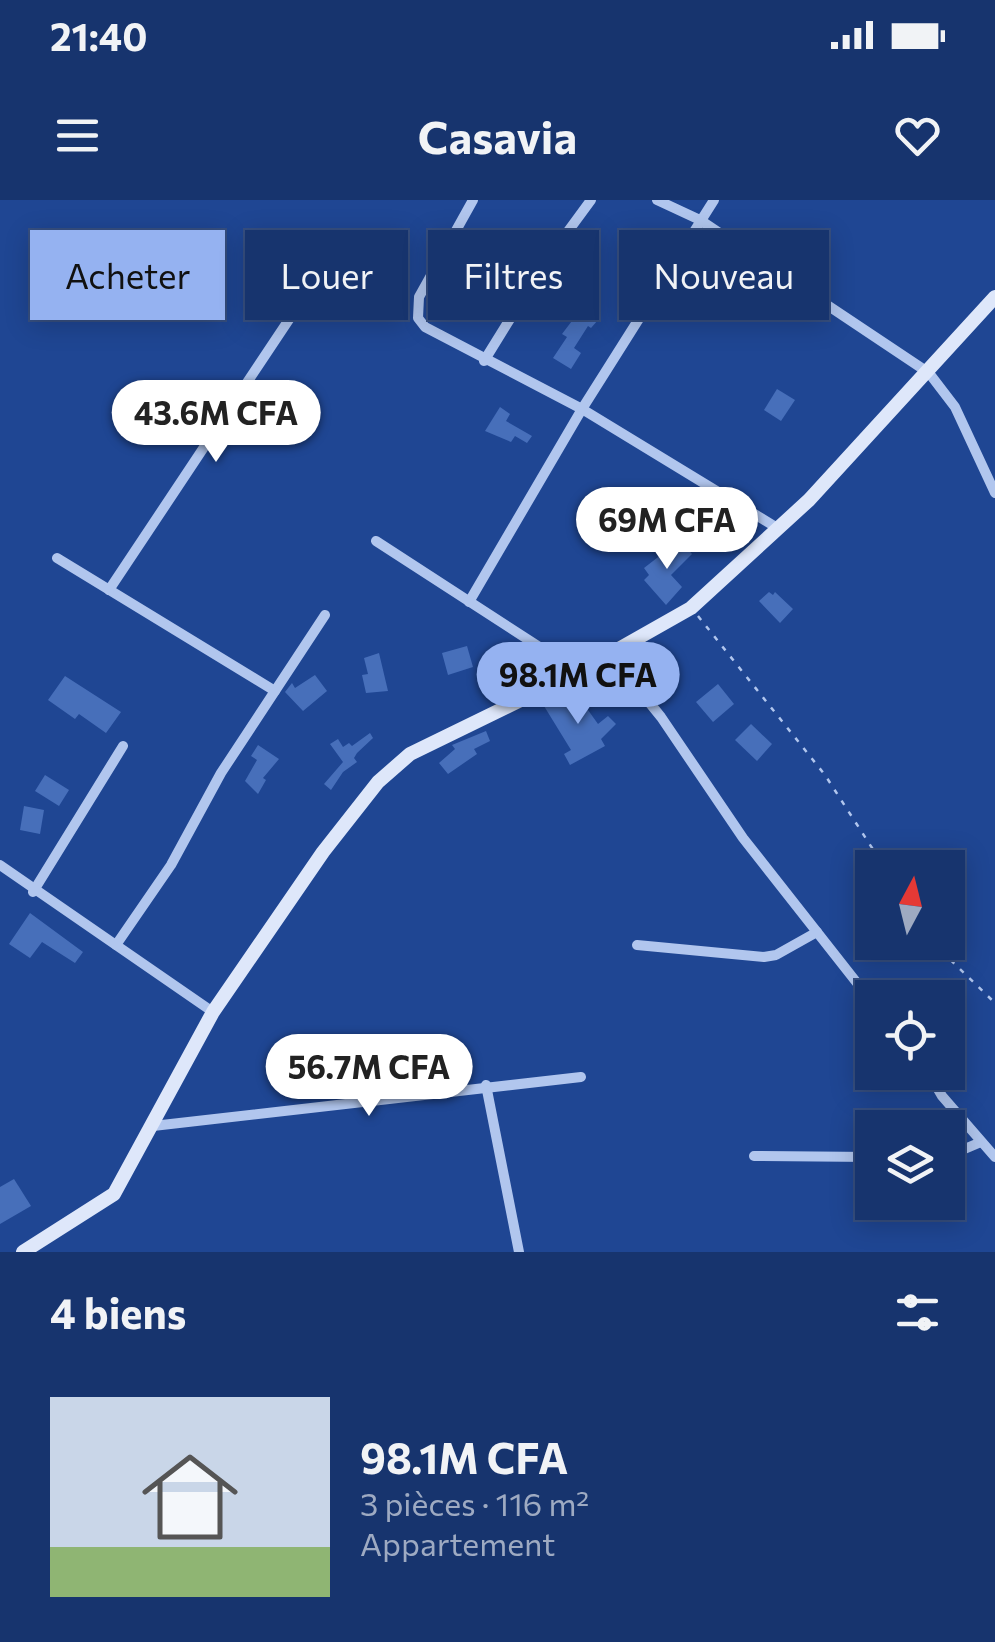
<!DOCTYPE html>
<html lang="fr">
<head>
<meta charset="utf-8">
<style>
  body { margin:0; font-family:Commissioner,sans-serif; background:#203c73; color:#f1f3f6; height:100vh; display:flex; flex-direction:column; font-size:38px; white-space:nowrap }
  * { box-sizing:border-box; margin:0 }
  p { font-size:32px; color:#9eaac2 }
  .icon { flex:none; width:55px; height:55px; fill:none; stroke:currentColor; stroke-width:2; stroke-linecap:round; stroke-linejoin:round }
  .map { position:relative; height:1052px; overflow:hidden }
  .details { display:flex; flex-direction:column; background:#17346e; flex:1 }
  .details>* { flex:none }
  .top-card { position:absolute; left:30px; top:30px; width:935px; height:90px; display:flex; gap:20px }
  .needle { width:65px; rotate:7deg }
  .buttons { position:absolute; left:855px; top:650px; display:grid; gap:20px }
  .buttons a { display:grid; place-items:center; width:110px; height:110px; border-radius:0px; background:#17346e; box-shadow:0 5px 25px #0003,0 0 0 2px #364f81; font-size:50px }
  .price { position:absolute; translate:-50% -85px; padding:0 22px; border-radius:35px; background:#fff; color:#222; font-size:32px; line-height:65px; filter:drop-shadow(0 2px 5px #0008) }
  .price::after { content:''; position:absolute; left:50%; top:60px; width:30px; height:22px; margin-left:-15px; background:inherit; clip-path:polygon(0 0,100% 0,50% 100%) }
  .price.current { background:#95b2f1; color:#111 }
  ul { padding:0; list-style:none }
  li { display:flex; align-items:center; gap:30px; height:250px; padding:0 50px }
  li span { display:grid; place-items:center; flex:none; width:280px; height:200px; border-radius:0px; color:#555 }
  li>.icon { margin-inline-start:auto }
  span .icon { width:120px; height:120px; fill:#fffc; stroke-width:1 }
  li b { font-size:42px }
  h2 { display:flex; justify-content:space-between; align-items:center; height:120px; padding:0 50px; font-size:42px }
  .pill { padding:0 35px; border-radius:0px; background:#17346e; box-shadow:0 5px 25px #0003,0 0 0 2px #364f81; font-size:35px; line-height:90px }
  .pill.current { background:#95b2f1; color:#111 }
  .status { display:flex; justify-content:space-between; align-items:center; height:70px; padding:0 50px; background:#17346e; direction:ltr }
  .status svg { height:28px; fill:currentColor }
  header { display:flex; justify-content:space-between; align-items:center; height:130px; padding:0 50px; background:#17346e; font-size:45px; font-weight:700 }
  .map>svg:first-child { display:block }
  .building { fill:#476fba }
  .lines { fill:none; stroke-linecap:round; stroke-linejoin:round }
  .path { stroke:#b1c6ee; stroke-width:2.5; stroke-dasharray:5 8; stroke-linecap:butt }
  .minor { stroke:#b1c6ee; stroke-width:10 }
  .secondary { stroke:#dee7fa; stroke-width:14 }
</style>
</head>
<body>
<div class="status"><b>21:40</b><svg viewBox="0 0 49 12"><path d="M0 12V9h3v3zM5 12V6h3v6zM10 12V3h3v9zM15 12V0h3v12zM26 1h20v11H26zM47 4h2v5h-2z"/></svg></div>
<header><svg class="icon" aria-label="menu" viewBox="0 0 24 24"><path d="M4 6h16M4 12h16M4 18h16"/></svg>Casavia<svg class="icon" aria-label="heart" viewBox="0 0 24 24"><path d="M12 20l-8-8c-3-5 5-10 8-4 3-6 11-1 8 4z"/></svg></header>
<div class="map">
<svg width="995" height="1052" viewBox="0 0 995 1052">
  <rect width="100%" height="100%" fill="#1f4693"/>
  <g class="building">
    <path d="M581,109L598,120L591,128L588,126L574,148L581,153L571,169L553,158L567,137L562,134Z"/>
    <path d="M777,189L795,200L781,221L764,210Z"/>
    <path d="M500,207L510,214L506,221L532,236L527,243L515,236L511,242L485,231Z"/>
    <path d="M680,340L692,354L671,375L682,387L666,405L644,380L649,375L644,368Z"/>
    <path d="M769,392L773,395L775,392L793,409L780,423L759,401Z"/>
    <path d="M467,446L473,467L448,475L442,453Z"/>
    <path d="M379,453L388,491L366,493L362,475L368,474L364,458Z"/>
    <path d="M315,475L327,491L303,511L285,492L292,483L295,488Z"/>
    <path d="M65,476L121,512L106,533L79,514L75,519L48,500Z"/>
    <path d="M718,484L734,504L713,522L696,502Z"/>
    <path d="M568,494L572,499L578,496L598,524L608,516L616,524L601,539L605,546L570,565L564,554L571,550L544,506Z"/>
    <path d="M751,524L772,544L757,561L735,540Z"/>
    <path d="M486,531L490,541L474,549L477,554L448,574L439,563L455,549L452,545Z"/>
    <path d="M370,533L373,538L357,553L354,558L357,562L343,572L331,590L324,584L343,562L330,544L338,539L343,547L349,543L352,546Z"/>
    <path d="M258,545L279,559L263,578L266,580L258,594L245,581L257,560L251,556Z"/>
    <path d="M45,575L69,590L59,606L35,591Z"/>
    <path d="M24,606L44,610L40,634L20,630Z"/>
    <path d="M30,713L83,752L75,763L42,742L30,758L9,744Z"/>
    <path d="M14,979L31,1006L0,1024V987Z"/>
  </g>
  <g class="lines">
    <g class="path">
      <path d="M698,416L825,575L885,668"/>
      <path d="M932,742L995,803"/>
    </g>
    <g class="minor">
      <path d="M473,0L419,97L418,118L425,127L582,209L779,329"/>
      <path d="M657,0L700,20L929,173L955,207L995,293"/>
      <path d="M484,161L544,64L591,0"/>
      <path d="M376,341L578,472"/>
      <path d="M57,358L275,491"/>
      <path d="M109,390L290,118"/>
      <path d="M469,402L582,209L714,0"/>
      <path d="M610,454L661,517L743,638L872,802"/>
      <path d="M0,665L213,812"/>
      <path d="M33,692L123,546"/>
      <path d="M116,745L171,665L221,573L325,415"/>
      <path d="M637,745L764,757L776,755L817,732"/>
      <path d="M928,872L942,896L995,957"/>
      <path d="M486,885L519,1052"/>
      <path d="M153,926L581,877"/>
      <path d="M754,956L872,957"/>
      <path d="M948,956L981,942"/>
    </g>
    <path class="secondary" d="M23,1052L114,994L213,812L323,652L378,582L410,554L578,472L691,408L809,300L995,97"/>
  </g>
</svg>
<div class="buttons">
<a><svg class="needle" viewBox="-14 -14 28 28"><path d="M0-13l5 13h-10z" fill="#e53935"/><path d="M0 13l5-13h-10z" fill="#9eaac2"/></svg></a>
<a><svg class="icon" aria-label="locate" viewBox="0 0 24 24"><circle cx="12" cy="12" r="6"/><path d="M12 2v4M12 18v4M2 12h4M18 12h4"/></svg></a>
<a><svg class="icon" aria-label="layers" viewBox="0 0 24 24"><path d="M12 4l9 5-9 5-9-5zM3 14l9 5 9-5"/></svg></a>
</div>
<b class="price" style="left:216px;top:265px">43.6M CFA</b>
<b class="price" style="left:667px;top:372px">69M CFA</b>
<b class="price current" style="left:578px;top:527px">98.1M CFA</b>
<b class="price" style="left:369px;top:919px">56.7M CFA</b>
<div class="top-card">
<a class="pill current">Acheter</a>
<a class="pill">Louer</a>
<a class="pill">Filtres</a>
<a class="pill">Nouveau</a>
</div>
</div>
<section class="details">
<h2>4 biens<svg class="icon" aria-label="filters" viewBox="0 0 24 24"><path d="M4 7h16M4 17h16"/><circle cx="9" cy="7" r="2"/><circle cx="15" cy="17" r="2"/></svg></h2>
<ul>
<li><span style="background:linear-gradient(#c9d6e8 75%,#8fb573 0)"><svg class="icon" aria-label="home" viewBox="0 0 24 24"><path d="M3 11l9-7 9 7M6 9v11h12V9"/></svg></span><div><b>98.1M CFA</b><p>3 pièces · 116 m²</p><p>Appartement</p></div></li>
</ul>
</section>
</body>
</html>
